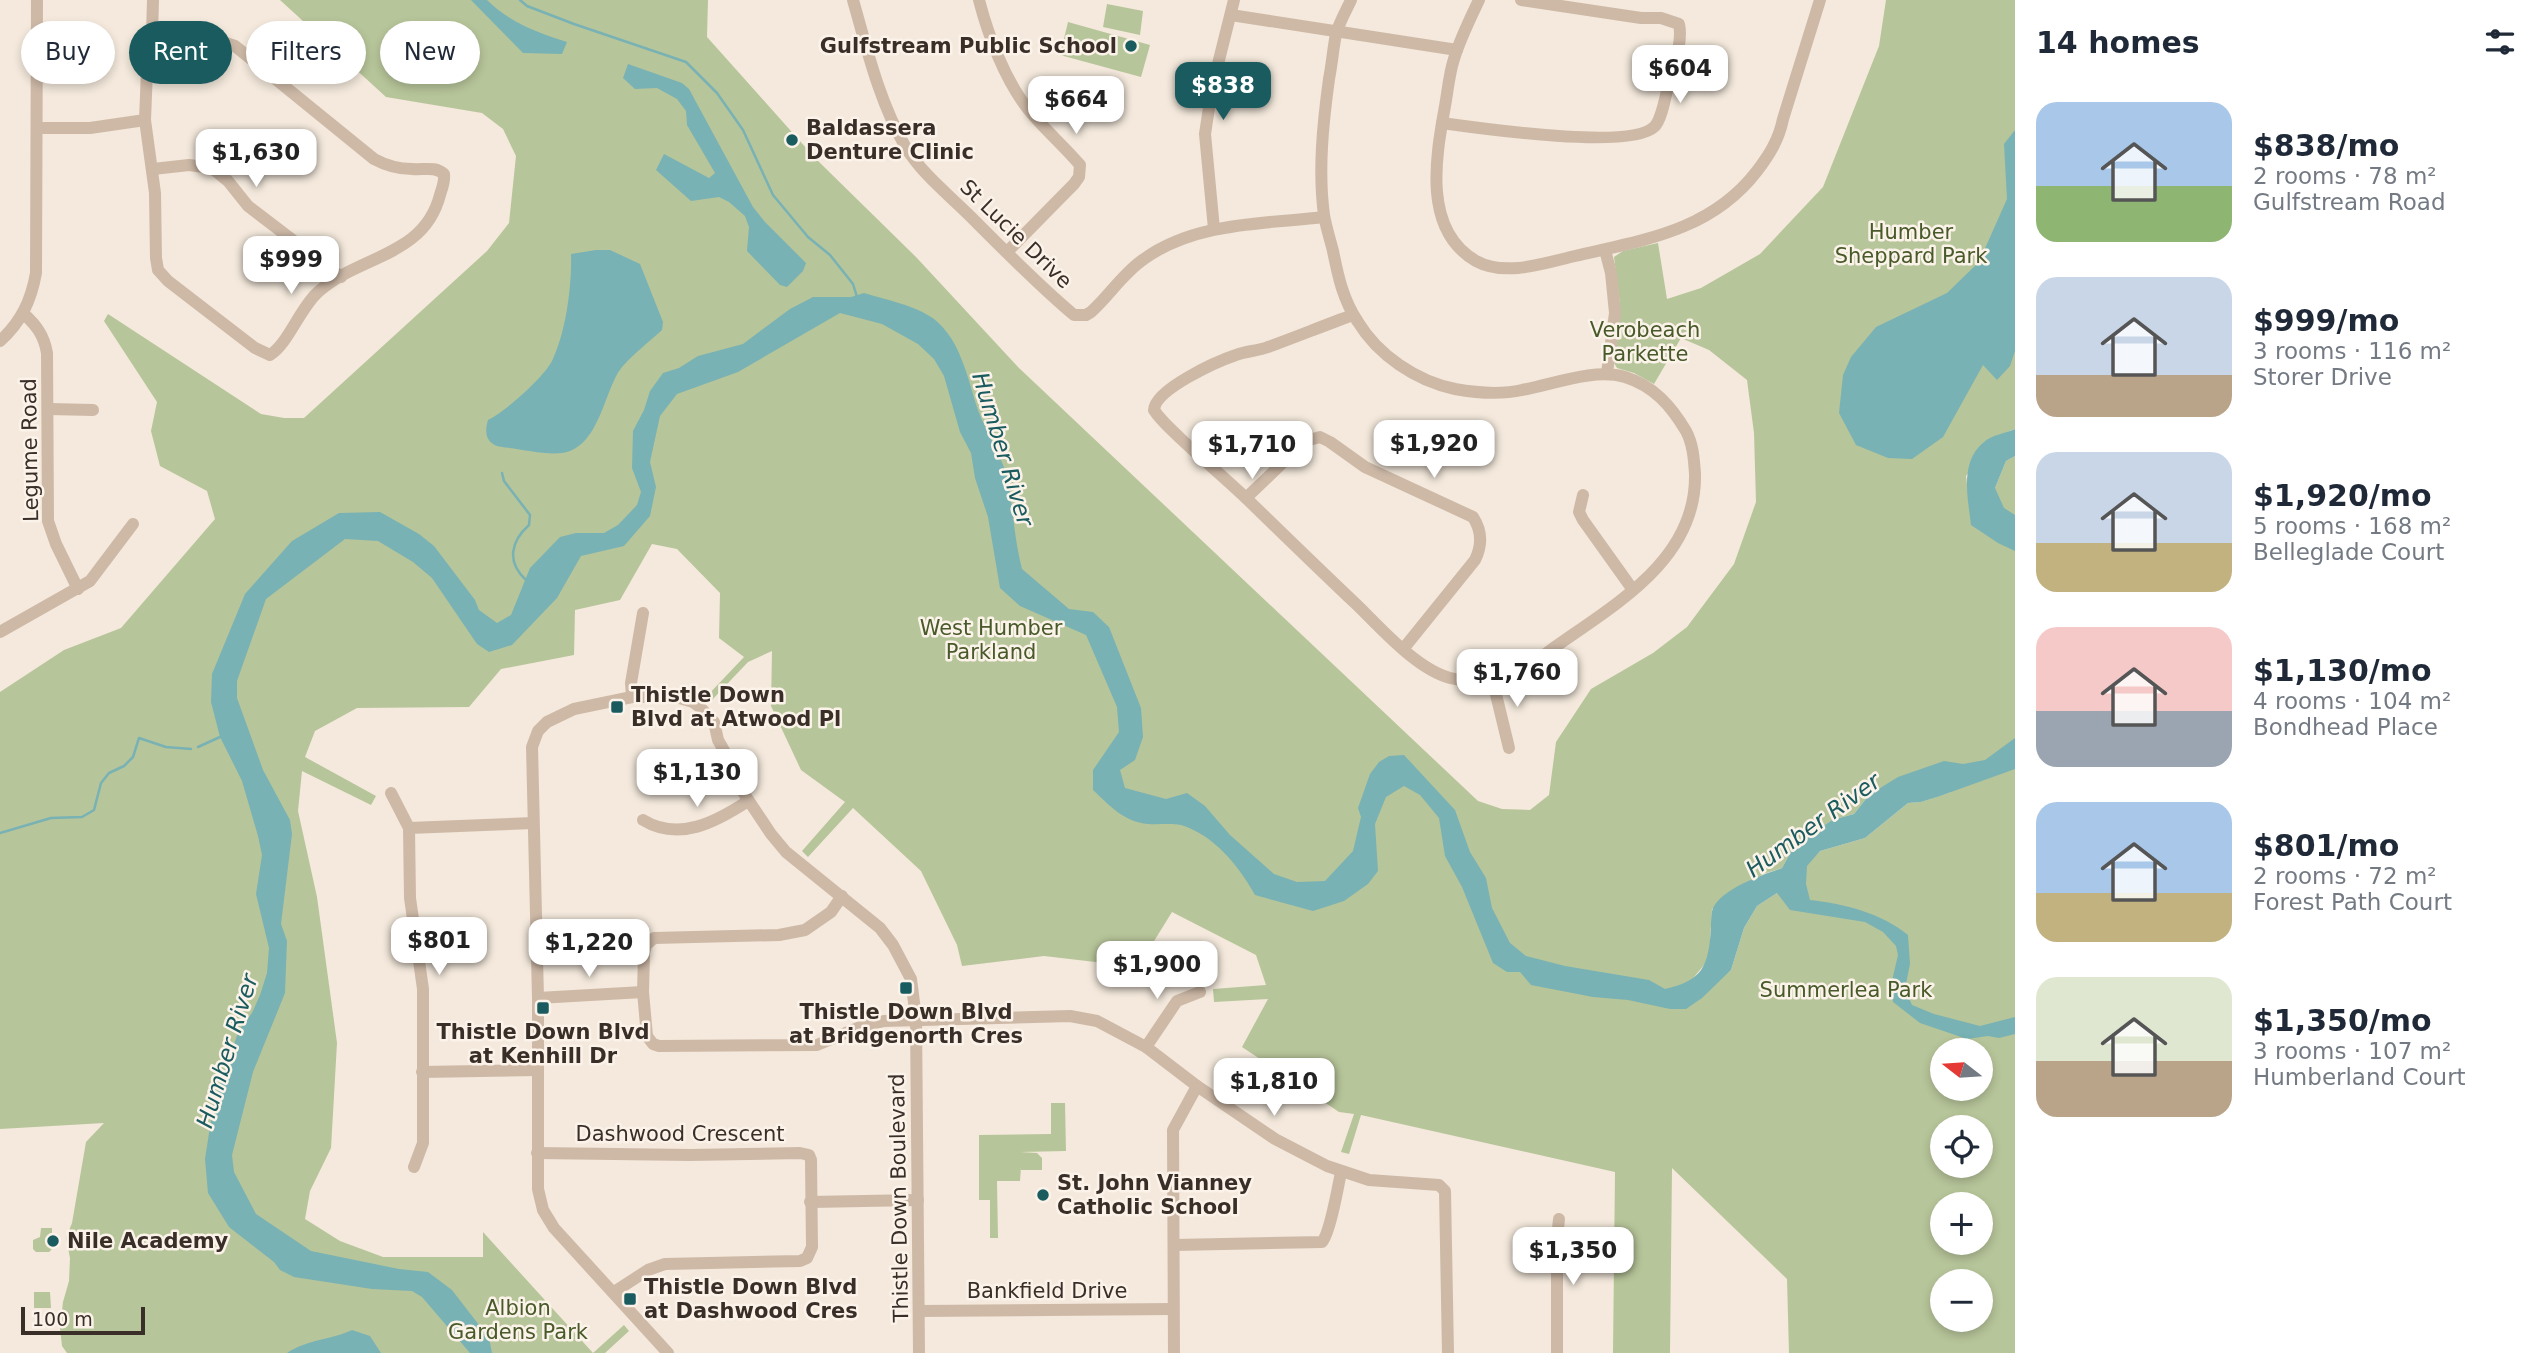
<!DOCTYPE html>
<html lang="en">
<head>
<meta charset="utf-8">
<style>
  body { margin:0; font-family:"DejaVu Sans",sans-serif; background:#f6f6f7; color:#1f2937; height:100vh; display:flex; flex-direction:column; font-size:26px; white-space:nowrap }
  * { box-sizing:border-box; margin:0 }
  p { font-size:23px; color:#747a83 }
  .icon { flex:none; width:38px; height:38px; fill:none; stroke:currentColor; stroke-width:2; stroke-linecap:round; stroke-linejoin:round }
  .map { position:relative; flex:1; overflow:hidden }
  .drawer { display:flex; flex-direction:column; background:#fff; width:525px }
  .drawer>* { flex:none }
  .guide { position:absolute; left:21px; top:21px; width:665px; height:63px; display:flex; gap:14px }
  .needle { width:46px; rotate:287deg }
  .buttons { position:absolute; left:1930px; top:1038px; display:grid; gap:14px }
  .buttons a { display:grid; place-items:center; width:63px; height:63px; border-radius:50%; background:#fff; box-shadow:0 4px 10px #0003; font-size:35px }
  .scale { position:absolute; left:21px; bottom:18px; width:124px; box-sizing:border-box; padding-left:7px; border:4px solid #3a2e28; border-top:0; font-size:19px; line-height:24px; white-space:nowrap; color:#3a2e28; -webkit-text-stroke:5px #fbf3e9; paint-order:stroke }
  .price { position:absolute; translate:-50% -60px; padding:0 16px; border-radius:14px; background:#fff; color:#222; font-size:23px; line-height:46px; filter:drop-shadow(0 2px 4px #0008) }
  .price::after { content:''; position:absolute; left:50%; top:42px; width:21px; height:16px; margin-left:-10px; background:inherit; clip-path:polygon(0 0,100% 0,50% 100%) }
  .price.selected { background:#195b5f; color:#fff }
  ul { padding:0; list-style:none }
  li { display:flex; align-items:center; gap:21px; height:175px; padding:0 21px }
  li span { display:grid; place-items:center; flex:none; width:196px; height:140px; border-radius:21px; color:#555 }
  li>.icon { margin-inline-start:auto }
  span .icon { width:84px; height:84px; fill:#fffc; stroke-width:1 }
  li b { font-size:30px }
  h2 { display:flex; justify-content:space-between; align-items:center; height:84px; padding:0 21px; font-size:30px }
  .chip { padding:0 24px; border-radius:32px; background:#fff; box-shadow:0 4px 10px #0003; font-size:24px; line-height:63px }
  .chip.selected { background:#195b5f; color:#fff }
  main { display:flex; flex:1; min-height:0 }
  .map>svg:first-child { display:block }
  .green { fill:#b7c59a; fill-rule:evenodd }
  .water { fill:#78b2b4 }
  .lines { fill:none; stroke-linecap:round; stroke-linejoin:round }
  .stream { stroke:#78b2b4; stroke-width:2.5 }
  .minor { stroke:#ceb9a7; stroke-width:12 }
  .poi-dot { fill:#195b5f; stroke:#fbf3e9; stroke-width:2.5 }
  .labels { text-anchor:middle; stroke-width:5; stroke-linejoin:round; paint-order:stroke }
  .poi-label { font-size:21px; font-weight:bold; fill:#3a2e28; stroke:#fbf3e9; text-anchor:start }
  .park-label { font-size:21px; fill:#485a29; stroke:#fbf3e9 }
  .street-label { font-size:21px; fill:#3a2e28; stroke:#fbf3e9 }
  .water-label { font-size:23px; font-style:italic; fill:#195b5f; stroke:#fbf3e9 }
</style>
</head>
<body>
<main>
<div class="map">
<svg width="2015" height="1353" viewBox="0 0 2015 1353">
  <rect width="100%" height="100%" fill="#f4e9dc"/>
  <g class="green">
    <path d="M280,0H708L707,37L815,158L916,257L1019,368L1478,801L1502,809L1530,810L1549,795L1556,742L1591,689L1653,653L1687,627L1734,564L1756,502L1754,433L1747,380L1709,350L1681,338L1654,384L1634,373L1617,368L1612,359L1620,304L1614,257L1623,251L1658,243L1667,299L1701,288L1760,254L1823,187L1879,46L1886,0H2015V429L1992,438L1966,476L1972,524L1995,488L2006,461L2015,456V1353H1789L1787,1279L1672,1168L1670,1353H1613L1615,1172L1361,1115L1349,1154L1341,1152L1354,1114L1339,1112L1242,1047L1268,999L1214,1002L1213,989L1266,985L1256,955L1172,912L1138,967L1044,956L962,966L957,945L921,871L853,808L808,857L802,851L845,802L801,770L771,706L772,651L748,662L711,701L707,696L744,657L719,638L720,593L677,549L652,544L620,600L575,610L574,655L501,669L469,707L357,708L315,731L305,757L376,796L371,805L302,771L298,811L317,897L337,1043L331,1148L310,1191L305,1219L340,1241L383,1257H483V1232L593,1353L624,1325L629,1331L605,1353H67L62,1346L60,1328L63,1302L69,1281L70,1258L66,1238L72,1223L86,1142L104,1123L0,1129V692L64,650L121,628L215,519L207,491L160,466L151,431L157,402L104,321L108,314L261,414L284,418H304L487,251L509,223L516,156L503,129L482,113L386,97ZM1951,792L1921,802L1908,803L1865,838L1820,851L1777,893L1757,906L1744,928L1731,970L1716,983H1689L1709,959L1712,909L1763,874L1782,868L1794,846L1832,820L1854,814L1869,795ZM1942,1050H1981V1088H1942ZM1942,1127H1981V1166H1942ZM1942,1204H1981V1242H1942ZM1942,1281H1981V1320H1942Z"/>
    <path d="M1107,4L1143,11L1140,35L1103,27Z"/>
    <path d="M1068,22L1150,45L1141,77L1060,55Z"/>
    <path d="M1051,1103H1065L1066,1151L1020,1152L1037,1153L1042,1158V1170H1021V1167L1020,1181H997L998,1238H990V1200H979V1135L1051,1134Z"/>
    <path d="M41,1228H52V1249L49,1252H36L33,1249V1240L40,1237Z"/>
    <path d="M34,1292H50L51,1308H34Z"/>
  </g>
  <g class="water">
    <path d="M471,0H487C509,22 538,33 567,42L562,54L523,53Z"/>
    <path d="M628,64L682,83L689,89L753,207L765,222L806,263L803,271L787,287L780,285L747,251L749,227L745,216L729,202L719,197L691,201L656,170L664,154L709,178L715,173L687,125L686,111L677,99L657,88L635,89L623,78Z"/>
    <path d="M2015,130V351L2010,366L1997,380L1983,365L1943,437L1912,459L1888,458L1856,445L1839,413L1843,375L1851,357L1876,327L1947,293L1979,262L2007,199L2004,144Z"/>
    <path d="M596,250H610L640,264L663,322L662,330C649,342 633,354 622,367C604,389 600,448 562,453C544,455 521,449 502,447C486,445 484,433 488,420C506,411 543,378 552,361C566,332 572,286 571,254Z"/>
    <path d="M864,293C886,300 915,305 934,319C961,340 968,380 978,410C987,435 1004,458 1009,485C1013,513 1015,542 1022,569L1069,609L1093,612L1109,627L1141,708L1143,737L1135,760L1120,770L1125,788L1166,799L1187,793L1205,806L1230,835L1274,874L1297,882L1325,881L1353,851L1361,817L1358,808L1370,774L1379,762L1389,756L1404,755L1455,810L1470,852L1486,878L1492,908L1510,943L1526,956L1565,966L1649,980L1665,989C1703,980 1708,967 1711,929C1711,923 1711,913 1713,908C1723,888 1762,875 1782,868L1794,846L1832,820L1854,814L1869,795L1898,777L1944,761L1963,764L1985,760L2015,738V769L1940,796L1921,802L1908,803L1865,838L1820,851L1807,866L1806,884L1810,900C1845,904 1881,913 1908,935L1910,964L1905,989L1912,1005L1934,1014L1980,1026L2015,1017V1034L1999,1038L1988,1036L1967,1039L1920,1023L1893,1002L1891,985L1898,955L1896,946L1883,932L1865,922L1790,910L1777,893L1757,906L1744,928L1731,970L1702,998L1686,1009H1670L1628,1000L1593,997L1531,985L1520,972H1507L1493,963L1462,887L1445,856L1439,818L1420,795L1404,786L1386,797L1375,824L1378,871L1368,884L1344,901L1313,911L1255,895C1239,866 1214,835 1181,825C1171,823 1158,825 1148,824C1124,822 1109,805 1093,790V770L1119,732L1117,707L1086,635L1020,606L1000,588L988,517L975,478L971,453L960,432L944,376L934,359L918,344L882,324L840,313L738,372L677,394L660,416L650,462L656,487L650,516L624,546L581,556L557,598L512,645L489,652L477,644L432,578L413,562L378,541L345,539L266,599L237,681V698L263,770L290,820L292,834L281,924L287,941L285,993L253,1072L232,1155L234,1172L256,1214L311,1251L399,1269L428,1272L452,1290L489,1338L492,1353H470L422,1297L412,1291L372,1289L294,1277L280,1270L274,1262L229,1227L208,1193L205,1159L214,1101L239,1030L252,1013L260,995L267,973L269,948L256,894L262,855L258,836L242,781L220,737L211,702L212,674L245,594L292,541L339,513L380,512L419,534L434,546L475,600L479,610L497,623L511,615L530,568L560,537L576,533H604L618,525L637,505L641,492L632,468L633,431L644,410L650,391L663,373L679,368L698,356L743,344L790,309L813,297H851Z"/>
    <path d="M2015,429V456L2006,461L1995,488L2004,508L2015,515V551L1998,543L1971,525C1968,498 1959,462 1984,442C1992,435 2006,433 2015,429Z"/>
    <path d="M352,1330L370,1336L381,1353H287C308,1339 331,1340 352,1330Z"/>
  </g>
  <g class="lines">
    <g class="stream">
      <path d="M520,0L527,6L574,24L686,62L717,93L743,130L773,195L808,237L830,255L853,284L857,297"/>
      <path d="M502,473L504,481L530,515L529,525C511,541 506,562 526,580"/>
      <path d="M198,747L220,737"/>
      <path d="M0,833L51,818L82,817L94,810L101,783L109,773L124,766L133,757L139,738L166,747L191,749"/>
    </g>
    <g class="minor">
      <path d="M853,0C867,49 879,101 905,146C921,173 948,194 970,216C1004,250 1037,284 1074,315H1086L1091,312C1110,295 1123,273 1144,259C1195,222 1264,224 1324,217"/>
      <path d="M979,0C988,35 1005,80 1028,109C1044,129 1063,145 1080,165L1079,177L1074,184L1007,252"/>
      <path d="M1351,0C1346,11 1339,23 1336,34C1333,49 1332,64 1329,79C1323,123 1318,170 1324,215C1326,227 1330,239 1333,251C1338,276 1343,300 1358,322C1378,355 1416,381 1455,389C1477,393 1500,395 1522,390C1555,384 1593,368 1625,377C1654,386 1671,406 1686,431C1693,444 1694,459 1695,474C1697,562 1610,607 1548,652C1520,673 1485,687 1450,678C1416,669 1380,627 1356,604C1319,569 1283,534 1247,499C1225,478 1202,459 1180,438C1171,429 1161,421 1154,410C1155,389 1218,361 1236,355C1246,351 1258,351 1268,347C1296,337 1325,325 1353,315"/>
      <path d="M1479,0C1470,19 1460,39 1454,59C1449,74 1448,90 1445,106C1436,156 1422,230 1476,261C1505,277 1545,263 1575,256C1644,240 1711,231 1757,171C1770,154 1779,139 1783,119L1820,0"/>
      <path d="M1231,15L1457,50"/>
      <path d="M152,35C183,37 205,35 235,46L374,159C385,165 398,169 412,169C424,170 435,166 444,174C445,182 442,188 440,195C424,257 359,255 318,292C300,308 288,344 270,355L255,348L168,281L158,270L156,258L155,193L145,120L147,70L152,35L153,0"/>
      <path d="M1442,123C1478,128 1630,150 1654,127C1662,120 1666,93 1669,82C1674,64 1683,42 1679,24L1661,18H1641L1521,0"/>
      <path d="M37,128H90L145,120"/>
      <path d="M153,169L189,165L212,168L228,181L248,206L341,277"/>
      <path d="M1214,229L1205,134L1212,88L1234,0"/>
      <path d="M1605,250L1611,273L1615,313L1607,373"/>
      <path d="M24,314C36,325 44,335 47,353L48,521L56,544L78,589"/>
      <path d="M0,341C21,322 31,301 36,273L37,0"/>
      <path d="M49,409L93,410"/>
      <path d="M1583,495L1579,512L1583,520L1633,590"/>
      <path d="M1246,498L1300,446L1309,440L1320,437L1330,442L1365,467L1473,517C1482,531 1482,546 1475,560L1404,648"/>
      <path d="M0,632L90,581L133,524"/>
      <path d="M1492,678L1509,748"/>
      <path d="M632,697L631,683L643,613"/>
      <path d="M391,793L409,828L410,898L423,989V1143L414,1167"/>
      <path d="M643,820C679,842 716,822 748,801"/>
      <path d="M409,828L533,823"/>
      <path d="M842,896L831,912L805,930L779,935L654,938L646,945L644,953L643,992L647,1036L653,1044L659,1046L817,1045L860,1027L884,1021L1070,1016L1097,1021L1146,1047L1197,1086L1275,1139L1327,1166L1369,1180L1439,1185L1445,1191L1448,1353"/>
      <path d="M538,998L643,992"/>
      <path d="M1146,1047L1177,1001L1200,992"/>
      <path d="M422,1072L537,1070"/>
      <path d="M537,1153L690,1155L800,1153L809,1155L811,1160L812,1247L807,1258L800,1261L665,1264L648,1270L614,1292"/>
      <path d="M810,1202L918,1200"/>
      <path d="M1174,1245L1322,1242C1330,1233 1338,1187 1341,1172"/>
      <path d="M920,1311L1173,1309"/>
      <path d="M668,1353L554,1228L543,1210L538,1189V998L532,747L538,731L547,722L574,709L632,697H676L693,702L700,707L714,722L718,740L730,761L739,786L771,834L786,852L880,928L893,945L911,979L916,1018L919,1353"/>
      <path d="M1174,1353L1173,1130L1197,1086"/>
      <path d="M1557,1353V1239L1559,1219"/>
    </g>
  </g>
  <g class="poi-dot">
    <circle cx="1131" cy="46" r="7"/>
    <circle cx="792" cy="140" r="7"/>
    <rect x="610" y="700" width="14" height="14" rx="3.5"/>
    <rect x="899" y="981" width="14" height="14" rx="3.5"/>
    <rect x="536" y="1001" width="14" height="14" rx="3.5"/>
    <circle cx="1043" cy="1195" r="7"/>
    <circle cx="53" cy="1241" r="7"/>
    <rect x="623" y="1292" width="14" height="14" rx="3.5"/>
  </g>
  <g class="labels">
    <g class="poi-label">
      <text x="1117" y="53" text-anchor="end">Gulfstream Public School</text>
      <text x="806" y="135">Baldassera<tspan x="806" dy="24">Denture Clinic</tspan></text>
      <text x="631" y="702">Thistle Down<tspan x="631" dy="24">Blvd at Atwood Pl</tspan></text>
      <text x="906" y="1019" text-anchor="middle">Thistle Down Blvd<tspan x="906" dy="24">at Bridgenorth Cres</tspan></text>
      <text x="543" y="1039" text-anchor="middle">Thistle Down Blvd<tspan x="543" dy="24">at Kenhill Dr</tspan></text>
      <text x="1057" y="1190">St. John Vianney<tspan x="1057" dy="24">Catholic School</tspan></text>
      <text x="67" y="1248">Nile Academy</text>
      <text x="644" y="1294">Thistle Down Blvd<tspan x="644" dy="24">at Dashwood Cres</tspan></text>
    </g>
    <g class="park-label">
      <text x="1911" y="239">Humber<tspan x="1911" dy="24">Sheppard Park</tspan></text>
      <text x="1645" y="337">Verobeach<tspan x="1645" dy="24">Parkette</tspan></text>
      <text x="991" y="635">West Humber<tspan x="991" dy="24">Parkland</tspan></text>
      <text x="1846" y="997">Summerlea Park</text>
      <text x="518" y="1315">Albion<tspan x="518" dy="24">Gardens Park</tspan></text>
    </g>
    <g class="street-label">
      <text transform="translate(1016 234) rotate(44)" y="7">St Lucie Drive</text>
      <text transform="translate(30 450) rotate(-91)" y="7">Legume Road</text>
      <text x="680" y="1141">Dashwood Crescent</text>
      <text transform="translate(899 1198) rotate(-91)" y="7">Thistle Down Boulevard</text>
      <text x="1047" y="1298">Bankfield Drive</text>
    </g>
    <g class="water-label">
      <text transform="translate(1003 449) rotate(73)" y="8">Humber River</text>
      <text transform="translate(1813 825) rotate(-36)" y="8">Humber River</text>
      <text transform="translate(227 1051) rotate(-73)" y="8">Humber River</text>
    </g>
  </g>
</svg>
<div class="buttons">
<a><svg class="needle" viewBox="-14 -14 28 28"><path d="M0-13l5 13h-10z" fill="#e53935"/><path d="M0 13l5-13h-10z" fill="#747a83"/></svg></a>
<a><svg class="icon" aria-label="locate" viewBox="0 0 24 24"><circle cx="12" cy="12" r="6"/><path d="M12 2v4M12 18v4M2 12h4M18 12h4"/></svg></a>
<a>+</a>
<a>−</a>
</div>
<div class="scale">100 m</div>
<b class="price" style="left:1680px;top:105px">$604</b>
<b class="price selected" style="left:1223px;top:122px">$838</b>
<b class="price" style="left:1076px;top:136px">$664</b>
<b class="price" style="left:256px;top:189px">$1,630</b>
<b class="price" style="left:291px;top:296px">$999</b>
<b class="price" style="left:1434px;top:480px">$1,920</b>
<b class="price" style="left:1252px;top:481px">$1,710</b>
<b class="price" style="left:1517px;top:709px">$1,760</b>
<b class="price" style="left:697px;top:809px">$1,130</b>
<b class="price" style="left:439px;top:977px">$801</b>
<b class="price" style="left:589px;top:979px">$1,220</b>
<b class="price" style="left:1157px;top:1001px">$1,900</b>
<b class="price" style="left:1274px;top:1118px">$1,810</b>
<b class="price" style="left:1573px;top:1287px">$1,350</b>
<div class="guide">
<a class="chip">Buy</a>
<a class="chip selected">Rent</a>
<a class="chip">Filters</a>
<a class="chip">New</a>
</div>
</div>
<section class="drawer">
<h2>14 homes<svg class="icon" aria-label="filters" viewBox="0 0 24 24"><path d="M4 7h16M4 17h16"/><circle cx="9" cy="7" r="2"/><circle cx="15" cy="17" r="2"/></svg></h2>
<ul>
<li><span style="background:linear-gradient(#a9c7e8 60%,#8fb573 0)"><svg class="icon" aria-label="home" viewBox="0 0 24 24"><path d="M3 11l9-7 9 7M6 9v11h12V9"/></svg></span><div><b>$838/mo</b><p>2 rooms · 78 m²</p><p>Gulfstream Road</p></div></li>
<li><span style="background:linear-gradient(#c9d6e8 70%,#b9a48a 0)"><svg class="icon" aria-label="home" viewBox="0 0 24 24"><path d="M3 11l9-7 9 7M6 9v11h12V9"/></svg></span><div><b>$999/mo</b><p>3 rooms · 116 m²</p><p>Storer Drive</p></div></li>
<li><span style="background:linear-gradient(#c9d6e8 65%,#c2b280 0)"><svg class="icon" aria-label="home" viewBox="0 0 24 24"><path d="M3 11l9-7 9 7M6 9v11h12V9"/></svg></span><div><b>$1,920/mo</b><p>5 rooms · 168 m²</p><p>Belleglade Court</p></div></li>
<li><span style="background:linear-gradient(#f6c9c9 60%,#9aa5b1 0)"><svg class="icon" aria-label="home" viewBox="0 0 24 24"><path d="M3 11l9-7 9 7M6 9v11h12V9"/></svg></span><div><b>$1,130/mo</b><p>4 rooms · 104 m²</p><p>Bondhead Place</p></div></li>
<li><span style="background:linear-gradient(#a9c7e8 65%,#c2b280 0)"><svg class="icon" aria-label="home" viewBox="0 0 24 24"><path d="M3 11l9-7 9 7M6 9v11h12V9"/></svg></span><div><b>$801/mo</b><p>2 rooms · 72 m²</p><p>Forest Path Court</p></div></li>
<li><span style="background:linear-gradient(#dfe7d0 60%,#b9a48a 0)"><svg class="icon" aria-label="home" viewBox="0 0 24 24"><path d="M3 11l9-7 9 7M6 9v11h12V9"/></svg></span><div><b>$1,350/mo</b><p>3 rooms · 107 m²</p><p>Humberland Court</p></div></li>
</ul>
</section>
</main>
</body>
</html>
